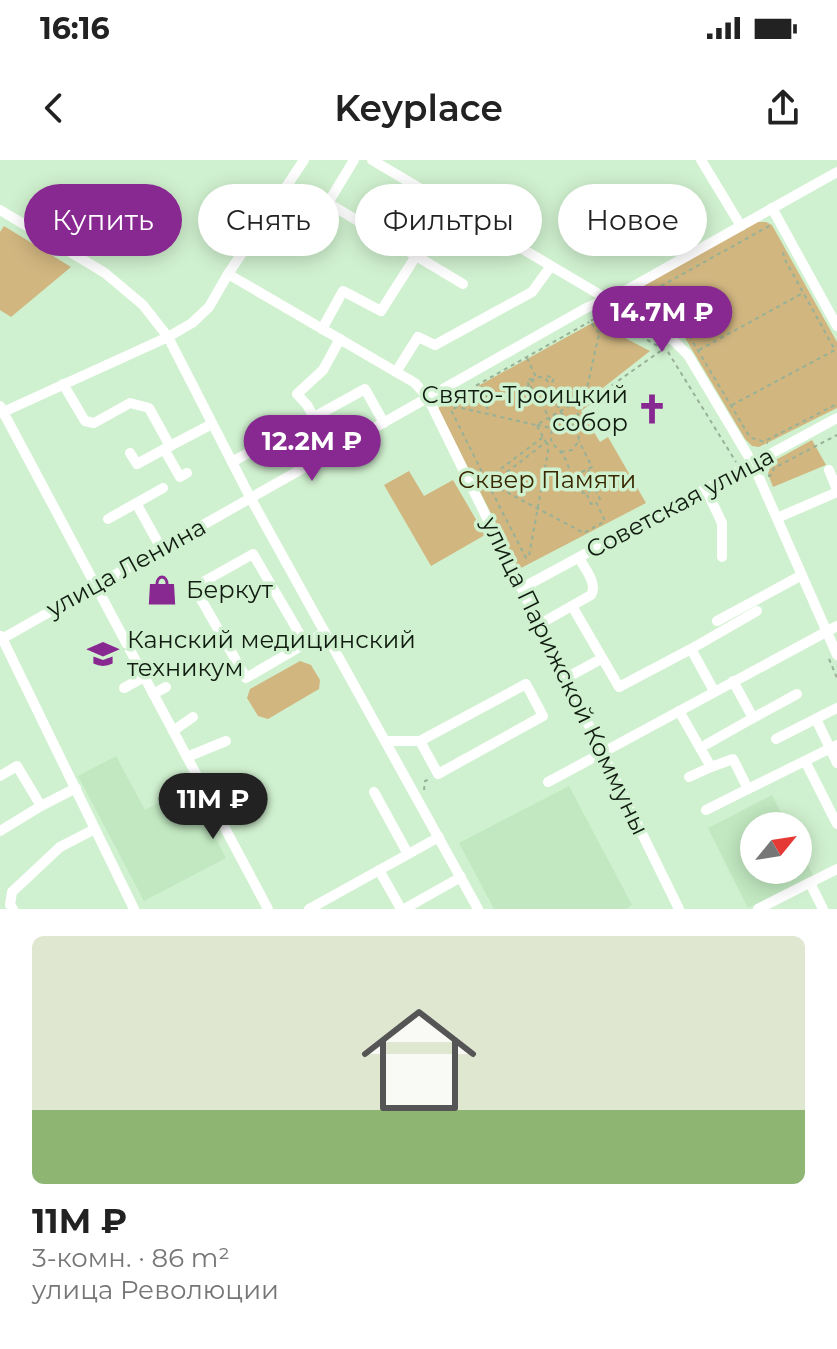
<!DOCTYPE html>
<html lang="ru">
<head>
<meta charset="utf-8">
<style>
  body { margin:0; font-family:Montserrat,sans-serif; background:#f6f6f6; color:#222; height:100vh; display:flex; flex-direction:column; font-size:30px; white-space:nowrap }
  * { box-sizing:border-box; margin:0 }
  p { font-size:26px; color:#767676 }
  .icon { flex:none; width:44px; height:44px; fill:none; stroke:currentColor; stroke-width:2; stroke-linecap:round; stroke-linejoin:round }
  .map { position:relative; height:749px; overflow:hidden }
  .panel { display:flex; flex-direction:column; background:#fff; flex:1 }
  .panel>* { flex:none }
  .hud { position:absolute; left:24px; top:24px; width:790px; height:72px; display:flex; gap:16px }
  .needle { width:52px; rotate:60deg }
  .tools { position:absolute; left:740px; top:652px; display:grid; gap:16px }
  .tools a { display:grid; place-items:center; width:72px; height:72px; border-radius:50%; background:#fff; box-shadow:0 4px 20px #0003; font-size:40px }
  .price { position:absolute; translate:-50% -68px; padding:0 18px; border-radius:28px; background:#882891; color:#fff; font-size:26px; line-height:52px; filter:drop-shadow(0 2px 4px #0008) }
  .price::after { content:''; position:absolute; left:50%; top:48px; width:24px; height:18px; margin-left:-12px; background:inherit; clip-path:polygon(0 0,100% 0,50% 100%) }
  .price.current { background:#222; color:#fff }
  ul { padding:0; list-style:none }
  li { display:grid; align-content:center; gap:16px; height:424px; padding:0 32px }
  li+li { border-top:2px solid #e0e0e0 }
  li span { display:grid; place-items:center; height:248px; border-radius:12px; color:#555 }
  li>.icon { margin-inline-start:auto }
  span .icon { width:144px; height:144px; fill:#fffc; stroke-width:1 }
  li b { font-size:34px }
  .chip { padding:0 28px; border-radius:36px; background:#fff; box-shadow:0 4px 20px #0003; font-size:28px; line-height:72px }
  .chip.current { background:#882891; color:#fff }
  .status { display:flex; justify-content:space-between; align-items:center; height:56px; padding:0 40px; background:#fff; direction:ltr }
  .status svg { height:22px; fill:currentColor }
  header { display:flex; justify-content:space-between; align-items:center; height:104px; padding:0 32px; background:#fff; font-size:36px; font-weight:600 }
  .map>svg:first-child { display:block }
  .built { fill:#c1e8c0 }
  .green { fill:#d1b680 }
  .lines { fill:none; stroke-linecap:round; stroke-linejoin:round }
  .path { stroke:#97b196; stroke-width:2; stroke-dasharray:4 4; stroke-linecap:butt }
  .minor { stroke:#fff; stroke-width:10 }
  .labels { text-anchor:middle; stroke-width:7; stroke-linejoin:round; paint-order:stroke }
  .poi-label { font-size:24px; fill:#111d11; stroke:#d0f1cf; text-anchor:start }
  .park-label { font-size:24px; fill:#382700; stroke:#d0f1cf }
  .street-label { font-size:24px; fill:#111d11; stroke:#d0f1cf }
</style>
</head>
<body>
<div class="status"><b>16:16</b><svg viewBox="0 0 49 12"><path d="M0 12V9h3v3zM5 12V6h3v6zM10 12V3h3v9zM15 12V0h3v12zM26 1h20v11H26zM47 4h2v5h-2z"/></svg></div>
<header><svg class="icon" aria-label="back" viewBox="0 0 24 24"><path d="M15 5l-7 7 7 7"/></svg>Keyplace<svg class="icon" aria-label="share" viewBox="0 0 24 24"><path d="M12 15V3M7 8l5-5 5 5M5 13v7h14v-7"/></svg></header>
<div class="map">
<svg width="837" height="749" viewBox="0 0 837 749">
  <rect width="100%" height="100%" fill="#d0f1cf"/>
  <g class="built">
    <path d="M116,596L145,650L188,627L226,698L144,741L78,616Z"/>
    <path d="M569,626L632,745L626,749H494L459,683Z"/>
    <path d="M772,635L788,666H754V710H798V685L813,715L748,748L708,668Z"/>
  </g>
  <g class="green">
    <path d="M753,62H766L772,65L837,182V248L759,287L752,286L745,279L681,171L622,142L624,134Z"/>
    <path d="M4,66L71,107L11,157L0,150V72Z"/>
    <path d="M594,162L650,191L590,238L592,243L581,251L600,282L608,277L646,343L519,409L438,248Z"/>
    <path d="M812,280L826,305L773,327L768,314L772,302Z"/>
    <path d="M409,311L424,336L453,320L485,375L431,406L384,325Z"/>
    <path d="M300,501L311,505L320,520L319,529L268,559L258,556L247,538L250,529Z"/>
  </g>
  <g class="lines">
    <g class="path">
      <path d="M661,126L771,65"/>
      <path d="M632,141L660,127L748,274L752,278L768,283"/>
      <path d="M599,173L590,161L604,155L668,192L736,302"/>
      <path d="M699,190L803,133"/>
      <path d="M527,198L536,217"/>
      <path d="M547,216L554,218L551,225"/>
      <circle cx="540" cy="226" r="9"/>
      <path d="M528,225L526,232L533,234"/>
      <path d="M529,226L527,220L533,219"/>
      <path d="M550,230L565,260"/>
      <path d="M538,236L553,266"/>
      <path d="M484,241L481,243L475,231L482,227L488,239L484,241L490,253"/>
      <path d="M457,244L454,238L589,162"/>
      <path d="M732,245L835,190L784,98L783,90"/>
      <path d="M574,264L585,237L588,242L662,190"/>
      <path d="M537,265L551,268"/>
      <path d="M537,266L543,277"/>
      <path d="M767,280L837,244"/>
      <path d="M546,282L549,286L529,396L526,398L489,326L546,282L543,277L486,320L451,250L457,247L536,265L585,237L599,174L614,160"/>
      <path d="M561,292L572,290L579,281L578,270C570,261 562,261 553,268C548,281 552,283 560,291C566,297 569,309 572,317L592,307L579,281"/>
      <path d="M588,310L597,327L595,329"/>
      <path d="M768,316L772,315L774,308L837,275"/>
      <path d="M575,317L583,333H586"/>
      <path d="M493,325L584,373L605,361L596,342L600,339L595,329L586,333L591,344L596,342"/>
      <path d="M829,499L837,518"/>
      <path d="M424,630L425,621L430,619"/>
    </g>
    <g class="minor">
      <path d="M354,0L328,43L463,124"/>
      <path d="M372,0L624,149L674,181L688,195L753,304L837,495"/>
      <path d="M701,0L741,66"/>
      <path d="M286,28L322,52L328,43"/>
      <path d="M772,48L837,166"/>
      <path d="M0,50L105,113L143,145L168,177L251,339L478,749"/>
      <path d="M228,114L415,223L428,238L679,749"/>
      <path d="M322,169L343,131L381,151L416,96"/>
      <path d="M396,212L418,177L435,185L532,132L551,106"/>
      <path d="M63,224L85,261L94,263L130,243L149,248L170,286L212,264"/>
      <path d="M0,246L268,749"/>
      <path d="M1,253L168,177L192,163L209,147L228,114L304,0"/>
      <path d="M164,289L180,317L187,313"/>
      <path d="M333,292L307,245L297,234L323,210L340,179"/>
      <path d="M130,293L137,304L170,286"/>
      <path d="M232,302L365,229L384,263"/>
      <path d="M706,329L722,363V397"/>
      <path d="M136,343L161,388"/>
      <path d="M777,358L835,333L837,330L829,310"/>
      <path d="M108,359L163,328"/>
      <path d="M522,428L837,258"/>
      <path d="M572,446L619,527L691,489L714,531"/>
      <path d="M717,461L802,415"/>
      <path d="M540,464L591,435C598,424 585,409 579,398"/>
      <path d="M1,476L134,749"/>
      <path d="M0,480C194,368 390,259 586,148L623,132L837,12"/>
      <path d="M305,483L253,394L194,427L246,518L325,472"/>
      <path d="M691,489L757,451"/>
      <path d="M566,518L601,499"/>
      <path d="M733,521L753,558L797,534"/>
      <path d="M124,528L144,517"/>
      <path d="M153,534L166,527"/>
      <path d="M679,551L711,607L689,617"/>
      <path d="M816,559L837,603"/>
      <path d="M173,571L193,557"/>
      <path d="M776,579L837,548"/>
      <path d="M386,581H420L526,524L543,556L438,614L420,581"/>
      <path d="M707,584L753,558"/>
      <path d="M187,597L226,581"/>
      <path d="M805,601L837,664"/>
      <path d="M0,616L17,606L41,646"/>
      <path d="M548,622L837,466"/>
      <path d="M748,629L837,585"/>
      <path d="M374,632L408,694"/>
      <path d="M706,650L748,629L733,599L711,607"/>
      <path d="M0,671L41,646L76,628"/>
      <path d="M379,710L401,749"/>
      <path d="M810,723L823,749"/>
      <path d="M13,749L10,745L12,732L60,687L93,670"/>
      <path d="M309,749L439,677"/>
      <path d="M404,749L461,717"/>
      <path d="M758,749L837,709"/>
    </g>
  </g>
  <defs>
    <g id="church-bare" transform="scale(2.4)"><path d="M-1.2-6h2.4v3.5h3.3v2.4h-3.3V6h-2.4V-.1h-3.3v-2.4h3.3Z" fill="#882891" stroke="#d0f1cf" stroke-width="2.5" paint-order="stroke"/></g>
    <g id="shop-bare" transform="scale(2.4)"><path d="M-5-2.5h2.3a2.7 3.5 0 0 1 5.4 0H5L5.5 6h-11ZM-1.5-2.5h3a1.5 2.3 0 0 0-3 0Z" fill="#882891" stroke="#d0f1cf" stroke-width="2.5" paint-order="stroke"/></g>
    <g id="university-bare" transform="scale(2.4)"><path d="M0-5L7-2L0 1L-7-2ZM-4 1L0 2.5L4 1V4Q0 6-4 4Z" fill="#882891" stroke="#d0f1cf" stroke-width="2.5" paint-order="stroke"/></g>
  </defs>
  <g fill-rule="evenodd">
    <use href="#church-bare" x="652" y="249"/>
    <use href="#shop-bare" x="162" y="430"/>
    <use href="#university-bare" x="103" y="494"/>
  </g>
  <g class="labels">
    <g class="poi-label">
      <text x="628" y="243" text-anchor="end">Свято-Троицкий<tspan x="628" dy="28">собор</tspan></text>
      <text x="186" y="438">Беркут</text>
      <text x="127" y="488">Канский медицинский<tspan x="127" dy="28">техникум</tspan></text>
    </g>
    <g class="park-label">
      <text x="547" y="328">Сквер Памяти</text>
    </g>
    <g class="street-label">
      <text transform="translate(680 343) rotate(-28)" y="8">Советская улица</text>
      <text transform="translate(126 408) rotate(-29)" y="8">улица Ленина</text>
      <text transform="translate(565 516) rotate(64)" y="8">улица Парижской Коммуны</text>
    </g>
  </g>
</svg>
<div class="tools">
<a><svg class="needle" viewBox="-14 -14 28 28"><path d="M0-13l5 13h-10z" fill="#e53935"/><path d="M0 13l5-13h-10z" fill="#767676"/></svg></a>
</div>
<b class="price" style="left:662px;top:194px">14.7M ₽</b>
<b class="price" style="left:312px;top:323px">12.2M ₽</b>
<b class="price current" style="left:213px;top:681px">11M ₽</b>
<div class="hud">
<a class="chip current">Купить</a>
<a class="chip">Снять</a>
<a class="chip">Фильтры</a>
<a class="chip">Новое</a>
</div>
</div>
<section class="panel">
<ul>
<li><span style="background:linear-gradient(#dfe7d0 70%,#8fb573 0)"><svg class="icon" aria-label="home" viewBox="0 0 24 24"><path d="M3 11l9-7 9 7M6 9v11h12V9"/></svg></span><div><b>11M ₽</b><p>3-комн. · 86 m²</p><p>улица Революции</p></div></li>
</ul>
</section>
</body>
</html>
